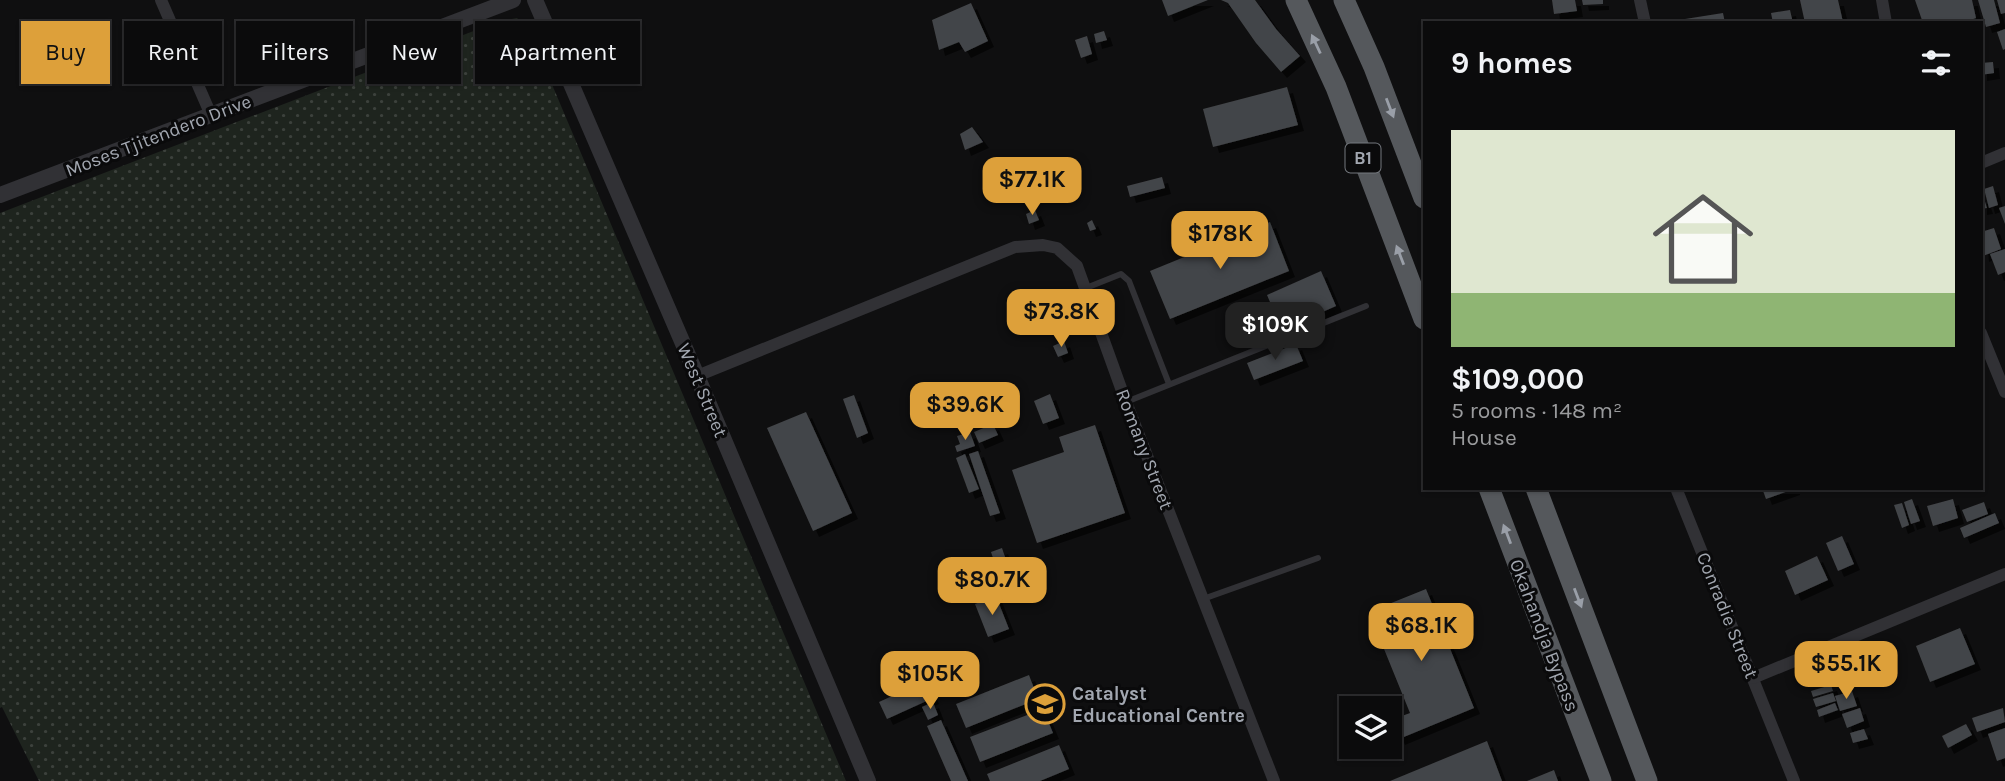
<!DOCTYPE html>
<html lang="en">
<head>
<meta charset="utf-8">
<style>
  body { margin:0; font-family:Karla,sans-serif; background:#19191a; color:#f1f3f6; height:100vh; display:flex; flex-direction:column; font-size:26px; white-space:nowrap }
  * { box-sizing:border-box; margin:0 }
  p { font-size:23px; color:#9a9b9d }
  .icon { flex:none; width:38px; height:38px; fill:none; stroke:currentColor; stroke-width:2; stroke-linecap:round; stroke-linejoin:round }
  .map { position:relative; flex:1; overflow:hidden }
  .side { position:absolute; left:1423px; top:21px; width:560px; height:469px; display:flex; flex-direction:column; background:#0b0b0c; border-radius:0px; box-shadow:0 2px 5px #0004,0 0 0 2px #2b2b2d }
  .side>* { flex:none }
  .banner { position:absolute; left:21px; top:21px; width:665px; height:63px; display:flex; gap:14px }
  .controls { position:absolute; left:1339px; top:696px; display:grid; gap:14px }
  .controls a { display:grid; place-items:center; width:63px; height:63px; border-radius:0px; background:#0b0b0c; box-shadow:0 2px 5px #0004,0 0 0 2px #2b2b2d; font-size:35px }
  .price { position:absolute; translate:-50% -60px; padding:0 16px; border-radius:14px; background:#dda03a; color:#111; font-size:23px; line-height:46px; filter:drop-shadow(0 2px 4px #0008) }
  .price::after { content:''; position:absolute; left:50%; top:42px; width:21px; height:16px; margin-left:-10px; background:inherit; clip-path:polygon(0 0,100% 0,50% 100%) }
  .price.current { background:#222; color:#fff }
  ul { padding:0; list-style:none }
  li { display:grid; align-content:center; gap:14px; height:371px; padding:0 28px }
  li span { display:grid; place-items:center; height:217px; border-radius:0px; color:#555 }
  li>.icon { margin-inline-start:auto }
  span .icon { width:126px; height:126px; fill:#fffc; stroke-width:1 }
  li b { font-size:30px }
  h2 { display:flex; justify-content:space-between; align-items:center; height:84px; padding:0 28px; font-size:30px }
  .tag { padding:0 24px; border-radius:0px; background:#0b0b0c; box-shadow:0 2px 5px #0004,0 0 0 2px #2b2b2d; font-size:24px; line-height:63px }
  .tag.current { background:#dda03a; color:#111 }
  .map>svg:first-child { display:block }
  .grass { fill:url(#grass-dots) }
  .building { fill:#434548; filter:url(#shadow) }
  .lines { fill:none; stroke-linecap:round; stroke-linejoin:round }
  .service { stroke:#313135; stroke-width:6 }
  .minor { stroke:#313135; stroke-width:12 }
  .tertiary { stroke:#313135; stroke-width:16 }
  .trunk { stroke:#55585c; stroke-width:21 }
  .oneway { fill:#9a9fa8 }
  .labels { text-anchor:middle; stroke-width:6; stroke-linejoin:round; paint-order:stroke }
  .shield { fill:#0a0a0b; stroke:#74787e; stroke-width:2 }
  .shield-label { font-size:18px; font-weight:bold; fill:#a2a7b0 }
  .street-label { font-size:19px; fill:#a2a7b0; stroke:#0a0a0b }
  .poi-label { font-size:19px; font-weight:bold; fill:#a2a7b0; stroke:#0a0a0b; text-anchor:start }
</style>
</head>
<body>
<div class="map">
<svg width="2005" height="781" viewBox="0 0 2005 781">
  <defs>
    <pattern id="grass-dots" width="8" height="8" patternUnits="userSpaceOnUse" patternTransform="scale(1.75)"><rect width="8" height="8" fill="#1e241e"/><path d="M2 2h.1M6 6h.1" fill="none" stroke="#3c413c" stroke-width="1.8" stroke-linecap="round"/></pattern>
    <filter id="shadow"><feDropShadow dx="6" dy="6" stdDeviation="0" flood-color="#0009"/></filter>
  </defs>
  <rect width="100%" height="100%" fill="#0f0f10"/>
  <path class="grass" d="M517,18L529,30L846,781H39L2,707L0,708V213L497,22Z"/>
  <g class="building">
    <path d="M1162,0H1208L1168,16Z"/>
    <path d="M1221,0H1255L1276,29L1300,56L1281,72L1256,43L1228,3Z"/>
    <path d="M1552,0H1575L1577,11L1554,14Z"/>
    <path d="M1582,0H1603V4L1583,5Z"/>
    <path d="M1800,0H1838L1843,22L1805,23Z"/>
    <path d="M1915,0H1972L1976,18L1962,23H1923Z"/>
    <path d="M1978,0H1994L2000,23L1986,27Z"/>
    <path d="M1997,0H2005V13L2001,14Z"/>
    <path d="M971,3L988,41L965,52L959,42L939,50L932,20Z"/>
    <path d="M1790,10L1793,23H1773L1771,13Z"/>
    <path d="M1723,13L1725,23H1685V19Z"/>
    <path d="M2005,29V49L2003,50L1997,32Z"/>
    <path d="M1104,31L1107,40L1096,43L1094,34Z"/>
    <path d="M1087,36L1092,54L1081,58L1075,40Z"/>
    <path d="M1993,62L1994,73L1981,75V63Z"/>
    <path d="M1287,87L1298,125L1213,147L1203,109Z"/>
    <path d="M972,127L983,142L965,150L960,134Z"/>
    <path d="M1162,177L1165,188L1130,197L1127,186Z"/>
    <path d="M1993,186L1998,205L1989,208L1984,189Z"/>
    <path d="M1981,189L1987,208L1981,209Z"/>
    <path d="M2005,206V224L1999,208Z"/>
    <path d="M1035,210L1039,220L1029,224L1026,214Z"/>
    <path d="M1092,220L1096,229L1090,231L1087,223Z"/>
    <path d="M1270,222L1289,271L1170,319L1150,271Z"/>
    <path d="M1994,228L2001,249L1983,256L1981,232Z"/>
    <path d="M2005,249V272L1998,275L1990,254Z"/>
    <path d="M1321,271L1336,306L1282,330L1267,295Z"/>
    <path d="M1045,306L1050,318L1042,320L1038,309Z"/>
    <path d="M1064,341L1068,353L1058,357L1053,346Z"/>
    <path d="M1296,344L1303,361L1254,380L1247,363Z"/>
    <path d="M1050,394L1059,418L1043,424L1034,401Z"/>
    <path d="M854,395L868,433L857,438L843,399Z"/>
    <path d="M806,412L852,513L813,531L767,428Z"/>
    <path d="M993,424L998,435L979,443L974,432Z"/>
    <path d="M1095,425L1125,513L1037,543L1012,470L1064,452L1059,437Z"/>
    <path d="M970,432L975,446L957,452L955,446L960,444L957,436Z"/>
    <path d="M978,451L1000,513L990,516L969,454Z"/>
    <path d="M965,454L979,489L969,493L956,458Z"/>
    <path d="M1762,488H1794V489L1766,499Z"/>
    <path d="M1912,499L1920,521L1911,524L1904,502Z"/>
    <path d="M1953,499L1958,518L1933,526L1927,506Z"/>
    <path d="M1984,502L1988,514L1967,522L1962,510Z"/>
    <path d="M1902,503L1909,525L1902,528L1894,505Z"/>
    <path d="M1995,513L1999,523L1964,538L1960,528Z"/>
    <path d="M1842,536L1854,564L1838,571L1826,543Z"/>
    <path d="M1002,548L1010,572L999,576L991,552Z"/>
    <path d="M1817,556L1828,580L1795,595L1785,571Z"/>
    <path d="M1426,589L1474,708L1399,739L1391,720L1410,713L1369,612Z"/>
    <path d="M996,596L1009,629L988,637L975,604Z"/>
    <path d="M1960,628L1975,664L1930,682L1916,646Z"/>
    <path d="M1029,675L1038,699L966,728L956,704Z"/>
    <path d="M925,681L933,698L887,719L879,702Z"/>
    <path d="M1831,685L1833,691L1813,697L1811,691Z"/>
    <path d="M1852,691L1857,706L1840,711L1835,696Z"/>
    <path d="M1833,693L1836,701L1816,707L1813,699Z"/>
    <path d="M933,702L938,715L928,720L922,707Z"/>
    <path d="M1835,703L1838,710L1819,717L1817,710Z"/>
    <path d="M1860,708L1864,721L1847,728L1842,714Z"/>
    <path d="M2003,708L2005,722L1977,732L1972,718Z"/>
    <path d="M1043,709L1053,733L980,762L970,737Z"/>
    <path d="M941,720L968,781H951L927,726Z"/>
    <path d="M1966,724L1972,735L1948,748L1942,736Z"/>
    <path d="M2005,728V758L1997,761L1988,734Z"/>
    <path d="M1864,729L1868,739L1853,743L1850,733Z"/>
    <path d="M1487,741L1502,781H1390Z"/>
    <path d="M1059,745L1069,769L1040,781H990L987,774Z"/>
    <path d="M1554,770L1558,781H1527Z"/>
  </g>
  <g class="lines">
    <g class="service">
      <path d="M1086,288L1121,274L1129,281L1169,384"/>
      <path d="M1126,402L1366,306"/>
      <path d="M1203,599L1318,558"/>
    </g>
    <g class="minor">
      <path d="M161,0L211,115"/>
      <path d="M1640,0L1645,23"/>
      <path d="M1882,0L1886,23"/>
      <path d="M1981,163L2005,153"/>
      <path d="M1981,333L2005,392"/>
      <path d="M697,376L1015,247L1043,245L1057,248L1077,266L1126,402L1274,781"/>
      <path d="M1676,488L1794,781"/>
      <path d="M1753,678L2005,574"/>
    </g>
    <g class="tertiary">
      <path d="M535,0L697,376L868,781"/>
      <path d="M0,195L513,0"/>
    </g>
    <g class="trunk">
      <path d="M1296,0L1336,87L1424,319"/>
      <path d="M1344,0L1374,67L1424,198"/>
      <path d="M1489,488L1601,781"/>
      <path d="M1536,488L1647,781"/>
    </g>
  </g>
  <defs><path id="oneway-solid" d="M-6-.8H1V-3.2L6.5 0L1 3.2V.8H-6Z" transform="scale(1.75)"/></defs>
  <g class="oneway">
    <use href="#oneway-solid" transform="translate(1316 44) rotate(-115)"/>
    <use href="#oneway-solid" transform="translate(1390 108) rotate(69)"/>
    <use href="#oneway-solid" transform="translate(1400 255) rotate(-111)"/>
    <use href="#oneway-solid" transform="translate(1507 534) rotate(-111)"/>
    <use href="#oneway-solid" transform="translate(1578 598) rotate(69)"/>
  </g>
  <defs>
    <g id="school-ring" transform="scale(2.0125)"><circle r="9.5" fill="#0a0a0b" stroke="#dda03a" stroke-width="1.5"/><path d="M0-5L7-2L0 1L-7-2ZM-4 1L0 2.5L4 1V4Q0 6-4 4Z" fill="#dda03a"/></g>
  </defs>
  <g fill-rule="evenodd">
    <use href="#school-ring" x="1045" y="704"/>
  </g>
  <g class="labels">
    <rect class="shield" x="1345.5" y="143.5" width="35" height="29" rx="5"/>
    <g class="shield-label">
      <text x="1363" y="164">B1</text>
    </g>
    <g class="street-label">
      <text transform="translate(158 135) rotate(-21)" y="7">Moses Tjitendero Drive</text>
      <text transform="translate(703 390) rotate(67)" y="7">West Street</text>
      <text transform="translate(1145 449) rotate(69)" y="7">Romany Street</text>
      <text transform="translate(1728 615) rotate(68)" y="7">Conradie Street</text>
      <text transform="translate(1545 635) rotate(69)" y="7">Okahandja Bypass</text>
    </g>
    <g class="poi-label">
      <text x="1072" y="700">Catalyst<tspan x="1072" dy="22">Educational Centre</tspan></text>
    </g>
  </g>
</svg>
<div class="controls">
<a><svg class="icon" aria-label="layers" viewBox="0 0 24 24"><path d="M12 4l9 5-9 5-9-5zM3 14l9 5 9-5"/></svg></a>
</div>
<b class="price" style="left:1032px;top:217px">$77.1K</b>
<b class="price" style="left:1220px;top:271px">$178K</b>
<b class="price" style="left:1061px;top:349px">$73.8K</b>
<b class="price current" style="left:1275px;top:362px">$109K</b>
<b class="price" style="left:965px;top:442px">$39.6K</b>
<b class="price" style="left:992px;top:617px">$80.7K</b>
<b class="price" style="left:1421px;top:663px">$68.1K</b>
<b class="price" style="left:1846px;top:701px">$55.1K</b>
<b class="price" style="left:930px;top:711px">$105K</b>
<div class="banner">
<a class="tag current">Buy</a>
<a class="tag">Rent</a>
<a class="tag">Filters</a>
<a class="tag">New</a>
<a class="tag">Apartment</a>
</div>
<section class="side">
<h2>9 homes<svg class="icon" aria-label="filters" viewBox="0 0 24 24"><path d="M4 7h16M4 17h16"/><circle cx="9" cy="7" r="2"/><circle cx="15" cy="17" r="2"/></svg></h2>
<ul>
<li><span style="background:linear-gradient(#dfe7d0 75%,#8fb573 0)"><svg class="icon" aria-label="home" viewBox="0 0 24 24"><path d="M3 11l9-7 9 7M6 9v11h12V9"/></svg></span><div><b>$109,000</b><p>5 rooms · 148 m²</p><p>House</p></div></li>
</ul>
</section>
</div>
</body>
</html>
